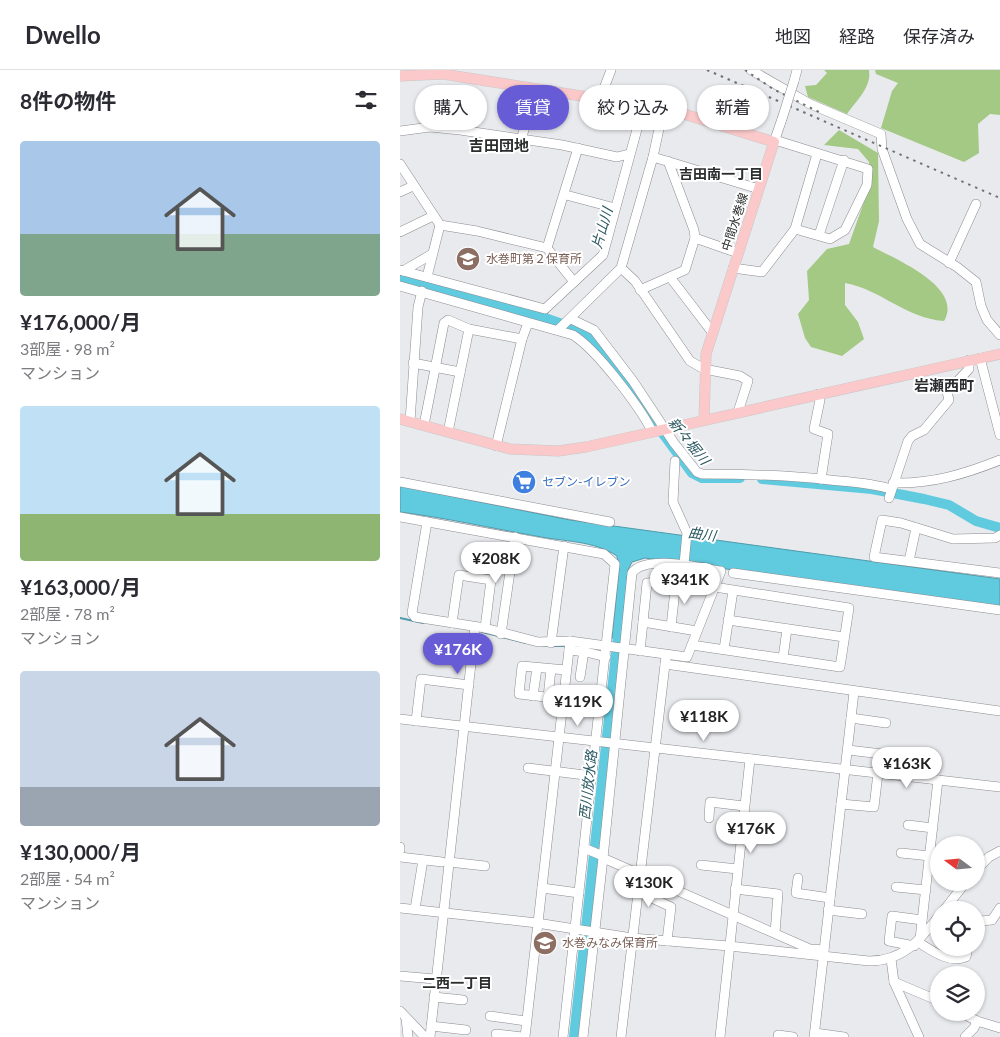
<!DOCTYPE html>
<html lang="ja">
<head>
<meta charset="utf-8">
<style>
  body { margin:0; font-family:Lato,"Noto Sans JP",sans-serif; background:#f2f2f3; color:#2b2b33; height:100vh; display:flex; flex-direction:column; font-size:19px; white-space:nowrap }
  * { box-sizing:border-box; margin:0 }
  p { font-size:16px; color:#7c7c81 }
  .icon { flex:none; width:28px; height:28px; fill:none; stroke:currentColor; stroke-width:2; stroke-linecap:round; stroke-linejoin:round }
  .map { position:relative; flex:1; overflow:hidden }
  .side { display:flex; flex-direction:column; background:#fff; width:400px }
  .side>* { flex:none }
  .top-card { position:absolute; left:15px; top:15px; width:475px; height:45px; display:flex; gap:10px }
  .needle { width:32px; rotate:286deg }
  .buttons { position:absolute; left:530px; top:766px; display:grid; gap:10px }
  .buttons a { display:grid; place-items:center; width:55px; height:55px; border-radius:50%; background:#fff; box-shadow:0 1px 4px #0004; font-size:25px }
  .price { position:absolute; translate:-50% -42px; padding:0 11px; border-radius:18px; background:#fff; color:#222; font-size:16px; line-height:32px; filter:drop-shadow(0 1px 2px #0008) }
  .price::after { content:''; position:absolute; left:50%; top:30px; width:15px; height:11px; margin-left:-8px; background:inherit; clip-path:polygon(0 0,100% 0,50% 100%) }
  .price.active { background:#685cd6; color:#fff }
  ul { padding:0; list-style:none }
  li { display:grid; align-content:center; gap:10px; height:265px; padding:0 20px }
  li span { display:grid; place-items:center; height:155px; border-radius:5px; color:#555 }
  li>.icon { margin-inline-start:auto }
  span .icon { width:90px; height:90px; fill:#fffc; stroke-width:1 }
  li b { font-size:21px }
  h2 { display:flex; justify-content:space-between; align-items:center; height:60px; padding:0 20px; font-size:21px }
  .tag { padding:0 18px; border-radius:22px; background:#fff; box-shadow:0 1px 4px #0004; font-size:18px; line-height:45px }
  .tag.active { background:#685cd6; color:#fff }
  header { display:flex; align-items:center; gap:30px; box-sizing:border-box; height:70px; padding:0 25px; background:#fff; border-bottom:1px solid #e1e1e2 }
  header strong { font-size:24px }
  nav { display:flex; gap:28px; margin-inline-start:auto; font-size:18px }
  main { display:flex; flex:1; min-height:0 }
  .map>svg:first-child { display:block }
  .forest { fill:#a3c984 }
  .water { fill:#60cadf; stroke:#509baa }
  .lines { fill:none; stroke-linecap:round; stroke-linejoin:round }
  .stream { stroke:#509baa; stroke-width:2 }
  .river { stroke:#60cadf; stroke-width:10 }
  .minor-casing { stroke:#8b8c90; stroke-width:10 }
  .major-casing { stroke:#c8c8c9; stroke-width:11 }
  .minor { stroke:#fff; stroke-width:9 }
  .major { stroke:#fbc9ca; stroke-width:10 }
  .rail { stroke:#707173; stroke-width:2; stroke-dasharray:2.5 5; stroke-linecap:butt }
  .minor-bridge-casing { stroke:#8b8c90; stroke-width:10; stroke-linecap:butt }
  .minor-bridge { stroke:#fff; stroke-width:9 }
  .labels { text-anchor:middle; stroke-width:4; stroke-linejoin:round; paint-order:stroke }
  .street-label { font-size:12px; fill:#2c2d2e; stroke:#fff }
  .education-label { font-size:12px; fill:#785e54; stroke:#fff; text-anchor:start }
  .shop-label { font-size:12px; fill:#366cbe; stroke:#fff; text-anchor:start }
  .neighbourhood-label { font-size:14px; font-weight:bold; fill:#2c2d2e; stroke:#fff }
  .water-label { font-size:14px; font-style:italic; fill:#2c5a63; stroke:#fff }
  .quarter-label { font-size:15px; font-weight:bold; fill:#2c2d2e; stroke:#fff }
</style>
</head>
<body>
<header>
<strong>Dwello</strong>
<nav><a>地図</a><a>経路</a><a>保存済み</a></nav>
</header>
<main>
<section class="side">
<h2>8件の物件<svg class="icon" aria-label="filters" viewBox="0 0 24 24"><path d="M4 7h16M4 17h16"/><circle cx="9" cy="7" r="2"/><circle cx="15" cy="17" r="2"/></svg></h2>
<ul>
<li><span style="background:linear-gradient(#a9c7e8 60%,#7fa58c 0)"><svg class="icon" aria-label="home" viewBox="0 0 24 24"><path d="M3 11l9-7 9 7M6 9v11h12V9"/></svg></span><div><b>¥176,000/月</b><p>3部屋 · 98 m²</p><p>マンション</p></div></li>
<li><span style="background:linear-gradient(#bfe0f5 70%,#8fb573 0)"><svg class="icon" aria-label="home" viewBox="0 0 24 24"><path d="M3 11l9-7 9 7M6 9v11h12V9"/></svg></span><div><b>¥163,000/月</b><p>2部屋 · 78 m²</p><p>マンション</p></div></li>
<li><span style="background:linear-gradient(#c9d6e8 75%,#9aa5b1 0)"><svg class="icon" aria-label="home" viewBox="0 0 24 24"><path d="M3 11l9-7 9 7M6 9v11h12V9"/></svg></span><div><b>¥130,000/月</b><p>2部屋 · 54 m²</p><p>マンション</p></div></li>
</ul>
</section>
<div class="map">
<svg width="600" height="967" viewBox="0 0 600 967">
  <rect width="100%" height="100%" fill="#e9eaee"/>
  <g class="forest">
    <path d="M424,0H469C472,17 456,31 447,44L408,27L405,16L416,15L427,3Z"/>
    <path d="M475,0H600V45L590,44L578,54L579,83L564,92L481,58L492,21L498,13L476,4Z"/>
    <path d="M439,60L478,83L479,151L473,177C495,189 564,217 544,251C505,248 482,220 445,213V235L458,252L464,269L442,286L411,277L405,268L398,244L409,230L407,201L427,179L449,174L470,115L469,92L458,79L424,75Z"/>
  </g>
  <path class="water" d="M0,416L170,450L600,509V536L245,488L232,492L228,500L221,568H212L219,500L217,486C193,470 164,472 136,466C91,458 46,448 0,442Z"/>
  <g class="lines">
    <g class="stream">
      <path d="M142,247L148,242"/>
      <path d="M0,548L23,553"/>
      <path d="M82,562L126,573"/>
      <path d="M138,576H166"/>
    </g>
    <g class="river">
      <path d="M0,208L142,247L171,257L187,265L202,281L292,403L302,408H340"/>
      <path d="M362,409L472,419L524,429L549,435L576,451L600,458"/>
      <path d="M174,967L219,557"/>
    </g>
    <g class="minor-casing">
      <g id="minor">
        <path d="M351,0L410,34L481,64L482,79L507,149L520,174L557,197L576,212L581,236L587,250L600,265"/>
        <path d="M394,11L397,0"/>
        <path d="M200,29L211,0"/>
        <path d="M0,61L30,57L60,60L162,75L217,87L229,84"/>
        <path d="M121,70L136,19"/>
        <path d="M375,70L468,99L467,115L445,160L430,169L395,159"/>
        <path d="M374,72L382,49"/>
        <path d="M253,87L359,119"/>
        <path d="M0,94L40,155L77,161L147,178L174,212"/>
        <path d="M0,122L13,116"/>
        <path d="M166,125L215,138"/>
        <path d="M0,162L33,146"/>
        <path d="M419,165L444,90"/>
        <path d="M295,168L338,183"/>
        <path d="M147,178L178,78"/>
        <path d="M549,193L576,134"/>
        <path d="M221,198L235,211L290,291L304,299L340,306L348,311L338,342"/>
        <path d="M333,198L362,202L395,159L417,84"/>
        <path d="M0,200L145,239L203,185L243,37"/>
        <path d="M3,201L32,184"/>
        <path d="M27,207L40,155"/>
        <path d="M270,207L312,262"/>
        <path d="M0,216L173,265C197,280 239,336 252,361"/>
        <path d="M240,220L285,200L295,168L294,160L268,91"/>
        <path d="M171,249L194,260L233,311L274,373L297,402L302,404C345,404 387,405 430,410C450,412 471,413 491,419"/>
        <path d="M158,260L221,198L253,87L263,40"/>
        <path d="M580,288L600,365"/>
        <path d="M13,293L60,302"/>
        <path d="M418,324L420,330L414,359L428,364L421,409"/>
        <path d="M10,351L18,237L22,221"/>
        <path d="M24,355L44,253L48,250L69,259L122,269"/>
        <path d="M48,362L69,259"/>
        <path d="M96,376L122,269L128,253"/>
        <path d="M275,391L273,432L287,463L284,494"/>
        <path d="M0,412L210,452"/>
        <path d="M493,413C532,414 565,404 600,390"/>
        <path d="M489,428L508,371L512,366L524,360L549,330L547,322L569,299V290"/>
        <path d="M0,447L204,484L215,494L163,967"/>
        <path d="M27,452L12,543L15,547L85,558L138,572L170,571L287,587L321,501C301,498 245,484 232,503L203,788L410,879L424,880"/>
        <path d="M600,465L595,468L553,469L501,453L482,450L474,487L600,503"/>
        <path d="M509,491L516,458"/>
        <path d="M333,503L600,540"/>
        <path d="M328,550L444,567"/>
        <path d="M243,552L297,561"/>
        <path d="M52,553L59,505L91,510L85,558"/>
        <path d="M271,557L276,511"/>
        <path d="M101,564L115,467"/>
        <path d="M151,573L164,476"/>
        <path d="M324,579L333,521"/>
        <path d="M169,580L186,582L206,587"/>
        <path d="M240,581L247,513L276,511L449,538L440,597L292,575"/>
        <path d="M383,588L387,559"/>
        <path d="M265,594L600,641"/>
        <path d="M180,607L184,581"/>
        <path d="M163,624L201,628"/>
        <path d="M133,626L137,598"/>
        <path d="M148,627L151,599"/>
        <path d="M163,629L119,624L122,596L166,600"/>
        <path d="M451,648L486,653"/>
        <path d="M0,649L600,717"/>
        <path d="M16,651L21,609L69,615"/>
        <path d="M448,680L482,684"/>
        <path d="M128,698L193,706"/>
        <path d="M441,734L474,737L478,703"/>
        <path d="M309,748L310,732L344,736"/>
        <path d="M508,755L533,758"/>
        <path d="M184,778L203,786"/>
        <path d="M0,780V777"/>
        <path d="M501,783L530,786"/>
        <path d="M0,787L42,792"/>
        <path d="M49,792L85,796"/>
        <path d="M301,795L337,799"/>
        <path d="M576,800L589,787L600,781"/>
        <path d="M398,808L396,823L430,828"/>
        <path d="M496,817L526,820"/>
        <path d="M142,818L179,823"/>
        <path d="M335,819L378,824L375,863"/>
        <path d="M239,822L271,837L267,871"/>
        <path d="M0,838L137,853L232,868L329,876L469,891C503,891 519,871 539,846"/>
        <path d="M15,839L23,790"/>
        <path d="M428,840L462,844"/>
        <path d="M544,840L566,812"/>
        <path d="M576,856L580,851L592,850L600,838"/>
        <path d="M520,869L538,710"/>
        <path d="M518,872C532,881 550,894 566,887L568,878"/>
        <path d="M514,876L489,871L492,846L522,850"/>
        <path d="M491,889L494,912L519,967"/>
        <path d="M0,906L35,909"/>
        <path d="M494,912L539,931"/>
        <path d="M34,927L63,930"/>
        <path d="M0,941L25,967"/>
        <path d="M560,942L577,951L600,958"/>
        <path d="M90,946L126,951"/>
        <path d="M6,948L8,967"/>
        <path d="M31,956L66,960"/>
        <path d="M415,963L444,967"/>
        <path d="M96,964L122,967"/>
        <path d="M378,965L393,967"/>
        <path d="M30,967L75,557"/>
        <path d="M125,967L170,571"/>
        <path d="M183,967L203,788"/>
        <path d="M221,967L266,586"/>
        <path d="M320,967L350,689"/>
        <path d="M414,967L454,622"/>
        <path d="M565,967L574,958L577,951"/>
      </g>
    </g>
    <g class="major-casing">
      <g id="major">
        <path d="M0,6L43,4L200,29L284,44L374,72L306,284L304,350"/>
        <path d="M0,349L110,379L158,381L186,377L600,284"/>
      </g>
    </g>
    <use href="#minor" class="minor"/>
    <use href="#major" class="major"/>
    <g class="rail">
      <path d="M307,0L600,128"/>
      <path d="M345,0L373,19L421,43"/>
    </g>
    <g class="minor-bridge-casing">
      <path id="minor-bridge" d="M382,49L394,11"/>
    </g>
    <use href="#minor-bridge" class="minor-bridge"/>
  </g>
  <defs>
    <g id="school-disc" transform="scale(1.25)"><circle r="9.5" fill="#8d6e63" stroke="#fff"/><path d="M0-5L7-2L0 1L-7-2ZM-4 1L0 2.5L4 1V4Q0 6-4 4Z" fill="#fff"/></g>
    <g id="supermarket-disc" transform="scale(1.25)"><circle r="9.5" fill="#3f7fe0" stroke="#fff"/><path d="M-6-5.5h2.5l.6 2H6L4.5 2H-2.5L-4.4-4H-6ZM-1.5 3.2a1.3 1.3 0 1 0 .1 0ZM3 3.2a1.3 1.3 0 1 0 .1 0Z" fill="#fff"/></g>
  </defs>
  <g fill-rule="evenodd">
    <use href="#school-disc" x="68" y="189"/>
    <use href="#supermarket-disc" x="124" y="412"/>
    <use href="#school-disc" x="145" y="873"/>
  </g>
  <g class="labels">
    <g class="street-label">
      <text transform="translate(335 152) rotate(-72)" y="4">中間水巻線</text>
    </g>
    <g class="education-label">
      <text x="86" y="193">水巻町第２保育所</text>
      <text x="162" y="877">水巻みなみ保育所</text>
    </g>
    <g class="shop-label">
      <text x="142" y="416">セブン-イレブン</text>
    </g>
    <g class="neighbourhood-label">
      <text x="321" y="109">吉田南一丁目</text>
      <text x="57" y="918">二西一丁目</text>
    </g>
    <g class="water-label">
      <text transform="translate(202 158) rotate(-74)" y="5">片山川</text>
      <text transform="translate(289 371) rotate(51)" y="5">新々堀川</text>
      <text transform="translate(302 464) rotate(8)" y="5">曲川</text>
      <text transform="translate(188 715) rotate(-84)" y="5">西川放水路</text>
    </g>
    <g class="quarter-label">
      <text x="99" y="81">吉田団地</text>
      <text x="544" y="321">岩瀬西町</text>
    </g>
  </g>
</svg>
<div class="buttons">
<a><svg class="needle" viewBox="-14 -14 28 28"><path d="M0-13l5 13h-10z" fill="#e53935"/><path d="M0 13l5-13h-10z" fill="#7c7c81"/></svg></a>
<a><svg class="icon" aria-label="locate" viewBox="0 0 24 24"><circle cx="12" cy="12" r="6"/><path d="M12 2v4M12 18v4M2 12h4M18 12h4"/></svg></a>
<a><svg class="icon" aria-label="layers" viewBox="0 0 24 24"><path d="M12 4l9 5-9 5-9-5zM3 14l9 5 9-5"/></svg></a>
</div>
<b class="price" style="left:96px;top:514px">¥208K</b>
<b class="price" style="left:285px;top:535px">¥341K</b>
<b class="price active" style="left:58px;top:605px">¥176K</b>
<b class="price" style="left:178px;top:657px">¥119K</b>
<b class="price" style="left:304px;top:672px">¥118K</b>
<b class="price" style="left:507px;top:719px">¥163K</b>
<b class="price" style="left:351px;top:784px">¥176K</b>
<b class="price" style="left:249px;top:838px">¥130K</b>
<div class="top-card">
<a class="tag">購入</a>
<a class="tag active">賃貸</a>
<a class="tag">絞り込み</a>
<a class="tag">新着</a>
</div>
</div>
</main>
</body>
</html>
